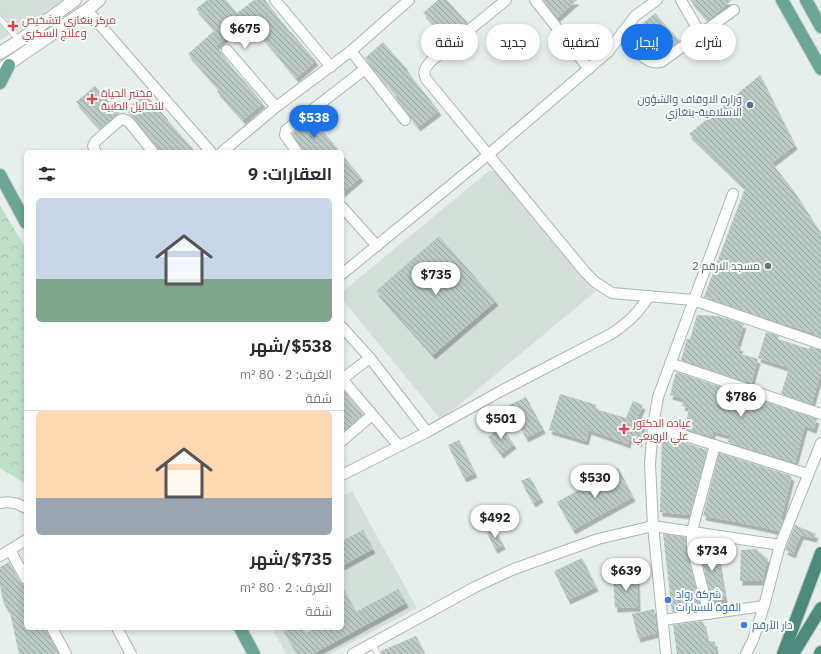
<!DOCTYPE html>
<html lang="ar">
<head>
<meta charset="utf-8">
<style>
  body { margin:0; font-family:"IBM Plex Sans",Cairo,sans-serif; background:#f7f7f7; color:#2b2b33; direction:rtl; height:100vh; display:flex; flex-direction:column; font-size:15px; white-space:nowrap }
  * { box-sizing:border-box; margin:0 }
  p { font-size:13px; color:#7c7c81 }
  .icon { flex:none; width:22px; height:22px; fill:none; stroke:currentColor; stroke-width:2; stroke-linecap:round; stroke-linejoin:round }
  .map { position:relative; flex:1; overflow:hidden; direction:ltr }
  .sheet { position:absolute; left:24px; top:150px; width:320px; height:480px; display:flex; flex-direction:column; background:#fff; border-radius:6px; box-shadow:0 2px 6px #0003; direction:rtl }
  .sheet>* { flex:none }
  .top-card { position:absolute; left:356px; top:24px; width:380px; height:36px; direction:rtl; display:flex; gap:8px }
  .price { position:absolute; translate:-50% -34px; padding:0 9px; border-radius:14px; background:#fff; color:#222; font-size:13px; line-height:26px; filter:drop-shadow(0 1px 2px #0008) }
  .price::after { content:''; position:absolute; left:50%; top:24px; width:12px; height:9px; margin-left:-6px; background:inherit; clip-path:polygon(0 0,100% 0,50% 100%) }
  .price.active { background:#1a73e8; color:#fff }
  ul { padding:0; list-style:none }
  li { display:grid; align-content:center; gap:8px; height:212px; padding:0 12px }
  li+li { border-top:1px solid #e1e1e2 }
  li span { display:grid; place-items:center; height:124px; border-radius:6px; color:#555 }
  li>.icon { margin-inline-start:auto }
  span .icon { width:72px; height:72px; fill:#fffc; stroke-width:1 }
  li b { font-size:17px }
  h2 { display:flex; justify-content:space-between; align-items:center; height:48px; padding:0 12px; font-size:17px }
  .chip { padding:0 14px; border-radius:18px; background:#fff; box-shadow:0 2px 6px #0003; font-size:14px; line-height:36px }
  .chip.active { background:#1a73e8; color:#fff }
  .map>svg:first-child { display:block }
  .built { fill:#d4dfda }
  .forest { fill:url(#forest-crowns) }
  .building { fill:url(#building-back-hatch); filter:url(#shadow) }
  .lines { fill:none; stroke-linecap:round; stroke-linejoin:round }
  .service-casing { stroke:#a8b8b2; stroke-width:6 }
  .minor-casing { stroke:#a8b8b2; stroke-width:12 }
  .secondary-casing { stroke:#a4bbb3; stroke-width:14 }
  .primary-casing { stroke:#c2cac8; stroke-width:14 }
  .trunk-casing { stroke:#c2cac8; stroke-width:14 }
  .service { stroke:#fff; stroke-width:5 }
  .minor { stroke:#fff; stroke-width:10 }
  .secondary { stroke:#fff; stroke-width:12 }
  .primary { stroke:#6aa596; stroke-width:12 }
  .trunk { stroke:#4c8a7c; stroke-width:12 }
  .health-dot { fill:#e0444e; stroke:#f7fbf9; stroke-width:1.5 }
  .service-dot { fill:#5c6f8a; stroke:#f7fbf9; stroke-width:1.5 }
  .worship-dot { fill:#6b7280; stroke:#f7fbf9; stroke-width:1.5 }
  .shop-dot { fill:#3f7fe0; stroke:#f7fbf9; stroke-width:1.5 }
  .labels { text-anchor:middle; stroke-width:4; stroke-linejoin:round; paint-order:stroke }
  .health-label { font-size:11px; fill:#be3a42; stroke:#f7fbf9; text-anchor:start }
  .service-label { font-size:11px; fill:#4e5e75; stroke:#f7fbf9; text-anchor:end }
  .worship-label { font-size:11px; fill:#5b616d; stroke:#f7fbf9; text-anchor:end }
  .shop-label { font-size:11px; fill:#366cbe; stroke:#f7fbf9; text-anchor:start }
</style>
</head>
<body>
<div class="map">
<svg width="821" height="654" viewBox="0 0 821 654">
  <defs>
    <pattern id="forest-crowns" width="20" height="18" patternUnits="userSpaceOnUse"><rect width="20" height="18" fill="#bfe0c8"/><path d="M2 6a3 3 0 1 1 6 0M12 15a3 3 0 1 1 6 0" fill="none" stroke="#a4c1ad"/></pattern>
    <pattern id="building-back-hatch" width="6" height="6" patternUnits="userSpaceOnUse"><rect width="6" height="6" fill="#bbcac4"/><path d="M-1 5l2 2M0 0l6 6M5-1l2 2" fill="none" stroke="#98a6a0"/></pattern>
    <filter id="shadow"><feDropShadow dx="2.5" dy="4.5" stdDeviation="0" flood-color="#0004"/></filter>
  </defs>
  <rect width="100%" height="100%" fill="#e6efeb"/>
  <g class="built">
    <path d="M0,0H66L53,12L0,40Z"/>
    <path d="M489,171H496L501,173L596,291L441,420L342,299V292Z"/>
    <path d="M352,491L417,608L330,654H286L272,628H342V496Z"/>
  </g>
  <path class="forest" d="M0,205L26,249V484L0,468Z"/>
  <g class="building">
    <path d="M207,0H226L237,13L254,0H265L290,32H291L316,61L296,78L247,18L216,46L231,66L263,103L243,120L217,91L219,89L188,54L215,30L196,9Z"/>
    <path d="M438,0H447L468,23L448,39L423,13Z"/>
    <path d="M543,0H577L557,18Z"/>
    <path d="M690,0H732L708,20Z"/>
    <path d="M655,13L680,41L659,56L635,30Z"/>
    <path d="M383,42L408,70L407,71L439,111L418,127L395,97L397,96L365,58Z"/>
    <path d="M760,75L795,145L772,163L794,191L821,233V337L813,334V333L783,324L704,297L745,188L689,134Z"/>
    <path d="M95,86L119,113L100,129L76,102Z"/>
    <path d="M145,93L168,120V121L196,152H159L155,143L126,110Z"/>
    <path d="M312,118L334,144L340,152H305L303,150L292,134Z"/>
    <path d="M342,155L361,177L342,193Z"/>
    <path d="M439,236L496,301L433,355L376,291Z"/>
    <path d="M697,315L718,316L744,324L737,346L741,347L738,353L758,359L751,384L681,360L687,339H690Z"/>
    <path d="M766,332L779,336L778,339L809,349L810,347L821,350V372L812,404L781,394L789,368L758,358Z"/>
    <path d="M676,372L817,419L814,429L805,426L795,463L728,442L730,436L713,431L712,437L685,429L689,408L682,406L684,399L670,395Z"/>
    <path d="M342,389L363,414L342,432Z"/>
    <path d="M560,394L597,405L595,409L626,418L633,401L643,405L636,421L643,423L639,443L629,439L628,444L589,430L586,441L549,430Z"/>
    <path d="M526,397L543,429L526,438L509,405Z"/>
    <path d="M501,427L514,444L501,454L488,437Z"/>
    <path d="M662,436L707,450L690,515L660,512Z"/>
    <path d="M459,440L475,473L464,478L448,445Z"/>
    <path d="M719,453L792,476L781,520H783L779,531L737,522L703,516Z"/>
    <path d="M618,468L633,497L573,530L557,502Z"/>
    <path d="M530,477L541,498L533,503L521,481Z"/>
    <path d="M795,525L816,534L814,538L801,535L793,554L785,550Z"/>
    <path d="M495,529L503,545L495,549L487,533Z"/>
    <path d="M363,530L373,549L342,566V541Z"/>
    <path d="M663,534L686,537V549L701,608L672,612Z"/>
    <path d="M698,546L716,547L725,599L712,601Z"/>
    <path d="M756,549L768,559L762,581H740L741,550Z"/>
    <path d="M582,558L596,587L568,600L554,571Z"/>
    <path d="M9,562L20,582L26,586V628H46L59,654H19L9,608L7,609L3,601L0,585V567Z"/>
    <path d="M637,576L638,607L615,608L613,577Z"/>
    <path d="M342,586L356,612L398,589L406,603L313,654H297L282,628H303L306,633L315,628H342Z"/>
    <path d="M654,609L657,633L638,638L632,614Z"/>
    <path d="M703,621L707,640L715,642L716,654H677L673,625Z"/>
    <path d="M416,636L425,654H382L381,651Z"/>
  </g>
  <g class="lines">
    <g class="service-casing">
      <g id="service">
        <path d="M0,19L19,40"/>
        <path d="M372,644L378,654"/>
      </g>
    </g>
    <g class="minor-casing">
      <g id="minor">
        <path d="M275,0L331,67"/>
        <path d="M506,0L431,61C426,67 422,71 426,79L585,272L595,282L612,293L693,300L821,344"/>
        <path d="M535,0L589,69"/>
        <path d="M681,0L701,35"/>
        <path d="M87,10L211,152"/>
        <path d="M622,32C632,44 644,66 661,62L734,10"/>
        <path d="M227,50L276,107"/>
        <path d="M351,51L405,120"/>
        <path d="M96,152L93,146L95,142L120,120L123,119L129,122L153,152"/>
        <path d="M222,152L276,107L351,51L409,0"/>
        <path d="M297,152L285,135L286,130L365,69"/>
        <path d="M342,207L377,246"/>
        <path d="M342,274L489,154L608,52L635,16L657,0"/>
        <path d="M342,327L370,358L342,379"/>
        <path d="M370,358L427,432"/>
        <path d="M670,363L821,414"/>
        <path d="M342,379L398,445"/>
        <path d="M653,426L808,474"/>
        <path d="M342,441L372,415"/>
        <path d="M342,475L427,432L501,391L611,334C628,323 638,313 649,296"/>
        <path d="M0,503C10,501 17,503 26,508"/>
        <path d="M10,550L26,579"/>
        <path d="M0,556L26,540"/>
        <path d="M709,614L692,547V531L715,445"/>
        <path d="M663,620L764,606"/>
        <path d="M52,628L66,654"/>
        <path d="M117,628L131,654"/>
        <path d="M353,654L475,587L514,569L598,539L653,526L780,545"/>
        <path d="M666,654L653,526L650,464L653,426L658,397L733,194"/>
        <path d="M746,654L753,640L764,606L780,545L821,443"/>
      </g>
    </g>
    <g class="secondary-casing">
      <g id="secondary">
        <path d="M0,53L19,41L75,0"/>
        <path d="M1,69L87,10L99,0"/>
      </g>
    </g>
    <g class="primary-casing">
      <g id="primary">
        <path d="M782,0L821,69"/>
        <path d="M806,0L821,27"/>
        <path d="M0,83L9,65"/>
        <path d="M0,175L26,223"/>
        <path d="M240,628L254,654"/>
      </g>
    </g>
    <g class="trunk-casing">
      <g id="trunk">
        <path d="M783,654L821,553"/>
        <path d="M793,654L821,608"/>
        <path d="M820,654L821,652"/>
      </g>
    </g>
    <use href="#service" class="service"/>
    <use href="#minor" class="minor"/>
    <use href="#secondary" class="secondary"/>
    <use href="#primary" class="primary"/>
    <use href="#trunk" class="trunk"/>
  </g>
  <g class="health-dot">
    <path d="M11 20h4v4h4v4h-4v4h-4v-4h-4v-4h4z"/>
    <path d="M90 93h4v4h4v4h-4v4h-4v-4h-4v-4h4z"/>
    <path d="M622 423h4v4h4v4h-4v4h-4v-4h-4v-4h4z"/>
  </g>
  <circle class="service-dot" cx="750" cy="105" r="4"/>
  <circle class="worship-dot" cx="768" cy="266" r="4"/>
  <g class="shop-dot">
    <circle cx="668" cy="600" r="4"/>
    <circle cx="744" cy="625" r="4"/>
  </g>
  <g class="labels">
    <g class="health-label">
      <text x="22" y="24">مركز بنغازي لتشخيص<tspan x="22" dy="13">وعلاج السكري</tspan></text>
      <text x="101" y="97">مختبر الحياة<tspan x="101" dy="13">للتحاليل الطبية</tspan></text>
      <text x="633" y="427">عياده الدكتور<tspan x="633" dy="13">علي الرويعي</tspan></text>
    </g>
    <g class="service-label">
      <text x="742" y="103">وزارة الاوقاف والشؤون<tspan x="742" dy="13">الاسلامية-بنغازي</tspan></text>
    </g>
    <g class="worship-label">
      <text x="760" y="270">مسجد الارقم 2</text>
    </g>
    <g class="shop-label">
      <text x="676" y="598">شركة رواد<tspan x="676" dy="13">القوة للسيارات</tspan></text>
      <text x="752" y="629">دار الأرقم</text>
    </g>
  </g>
</svg>
<b class="price" style="left:245px;top:50px">$675</b>
<b class="price active" style="left:314px;top:139px">$538</b>
<b class="price" style="left:436px;top:296px">$735</b>
<b class="price" style="left:741px;top:418px">$786</b>
<b class="price" style="left:501px;top:440px">$501</b>
<b class="price" style="left:595px;top:499px">$530</b>
<b class="price" style="left:495px;top:539px">$492</b>
<b class="price" style="left:712px;top:572px">$734</b>
<b class="price" style="left:626px;top:592px">$639</b>
<div class="top-card">
<a class="chip">شراء</a>
<a class="chip active">إيجار</a>
<a class="chip">تصفية</a>
<a class="chip">جديد</a>
<a class="chip">شقة</a>
</div>
<section class="sheet">
<h2>العقارات: 9<svg class="icon" aria-label="filters" viewBox="0 0 24 24"><path d="M4 7h16M4 17h16"/><circle cx="9" cy="7" r="2"/><circle cx="15" cy="17" r="2"/></svg></h2>
<ul>
<li><span style="background:linear-gradient(#c9d6e8 65%,#7fa58c 0)"><svg class="icon" aria-label="home" viewBox="0 0 24 24"><path d="M3 11l9-7 9 7M6 9v11h12V9"/></svg></span><div><b>$538/شهر</b><p>الغرف: 2 · 80 m²</p><p>شقة</p></div></li>
<li><span style="background:linear-gradient(#ffd9b3 70%,#9aa5b1 0)"><svg class="icon" aria-label="home" viewBox="0 0 24 24"><path d="M3 11l9-7 9 7M6 9v11h12V9"/></svg></span><div><b>$735/شهر</b><p>الغرف: 2 · 80 m²</p><p>شقة</p></div></li>
</ul>
</section>
</div>
</body>
</html>
